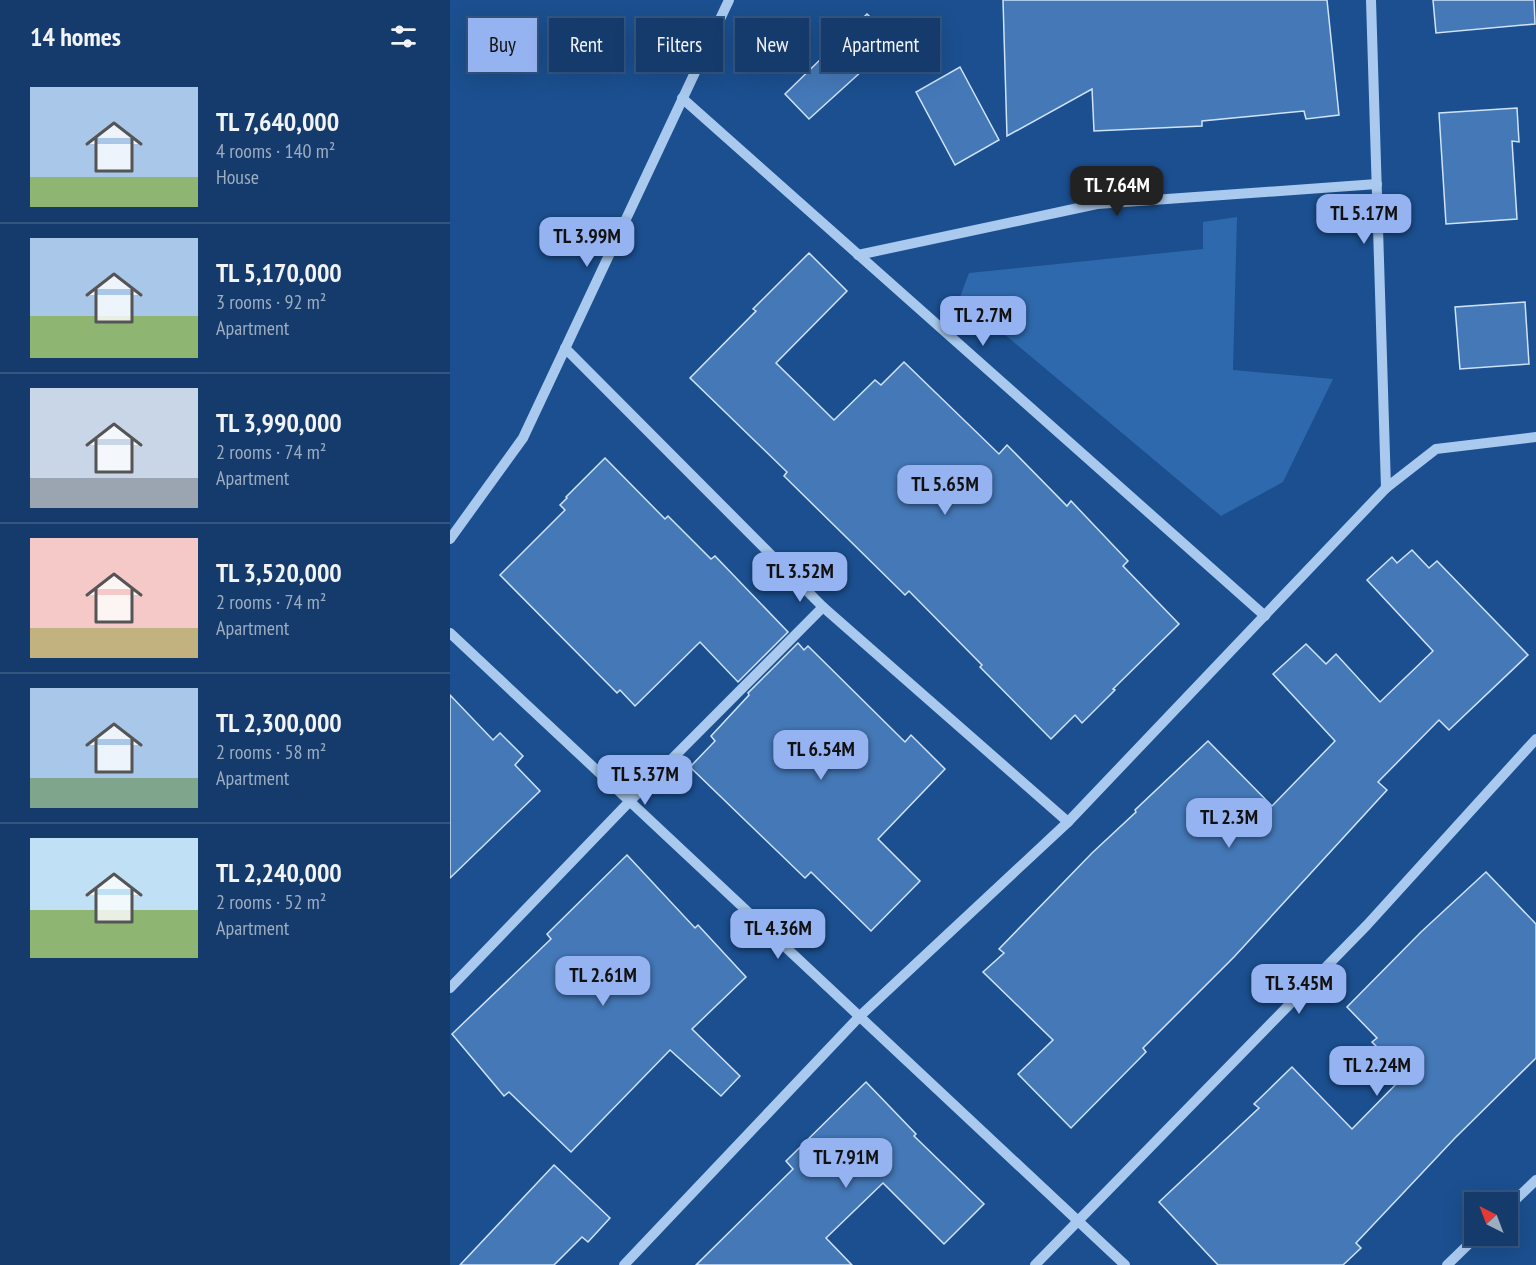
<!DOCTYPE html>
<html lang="en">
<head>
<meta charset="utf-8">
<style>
  body { margin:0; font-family:"PT Sans Narrow",sans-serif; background:#1d4271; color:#f1f3f6; height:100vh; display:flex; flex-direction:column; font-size:22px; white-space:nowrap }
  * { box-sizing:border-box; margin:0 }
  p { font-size:20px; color:#9dadc1 }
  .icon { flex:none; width:33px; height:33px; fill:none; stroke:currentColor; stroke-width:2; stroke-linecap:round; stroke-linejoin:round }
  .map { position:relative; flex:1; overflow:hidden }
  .details { display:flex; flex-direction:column; background:#143b6b; width:450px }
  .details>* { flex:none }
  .top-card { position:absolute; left:18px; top:18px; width:570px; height:54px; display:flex; gap:12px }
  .needle { width:39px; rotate:318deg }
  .buttons { position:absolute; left:1014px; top:1192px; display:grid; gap:12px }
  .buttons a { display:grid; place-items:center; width:54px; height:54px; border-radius:0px; background:#143b6b; box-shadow:0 6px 24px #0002,0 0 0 2px #33557e; font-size:30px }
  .price { position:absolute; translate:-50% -51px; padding:0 14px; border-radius:12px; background:#95b2f1; color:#111; font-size:20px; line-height:39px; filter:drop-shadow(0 2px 3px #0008) }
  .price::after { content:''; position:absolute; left:50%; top:36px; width:18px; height:14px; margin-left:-9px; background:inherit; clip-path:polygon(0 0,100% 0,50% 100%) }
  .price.selected { background:#222; color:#fff }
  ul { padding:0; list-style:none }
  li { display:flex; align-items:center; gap:18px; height:150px; padding:0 30px }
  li+li { border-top:2px solid #33557e }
  li span { display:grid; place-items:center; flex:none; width:168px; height:120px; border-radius:0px; color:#555 }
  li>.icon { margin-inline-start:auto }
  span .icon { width:72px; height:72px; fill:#fffc; stroke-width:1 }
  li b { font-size:26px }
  h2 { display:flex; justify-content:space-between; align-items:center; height:72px; padding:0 30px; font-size:26px }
  .chip { padding:0 21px; border-radius:0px; background:#143b6b; box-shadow:0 6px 24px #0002,0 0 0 2px #33557e; font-size:21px; line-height:54px }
  .chip.selected { background:#95b2f1; color:#111 }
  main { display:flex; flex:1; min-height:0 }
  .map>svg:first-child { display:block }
  .green { fill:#2e69ad }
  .building { fill:#4478b7; stroke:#cfe3fa; stroke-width:1.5 }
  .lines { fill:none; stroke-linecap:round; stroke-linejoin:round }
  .minor { stroke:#a9c9ee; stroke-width:10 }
</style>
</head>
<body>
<main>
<section class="details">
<h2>14 homes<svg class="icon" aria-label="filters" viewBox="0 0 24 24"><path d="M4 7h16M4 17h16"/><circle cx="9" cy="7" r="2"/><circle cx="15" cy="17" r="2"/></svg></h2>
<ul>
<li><span style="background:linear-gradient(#a9c7e8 75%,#8fb573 0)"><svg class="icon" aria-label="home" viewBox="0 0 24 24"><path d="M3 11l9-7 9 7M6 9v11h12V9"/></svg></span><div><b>TL 7,640,000</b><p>4 rooms · 140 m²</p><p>House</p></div></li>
<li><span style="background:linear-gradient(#a9c7e8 65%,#8fb573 0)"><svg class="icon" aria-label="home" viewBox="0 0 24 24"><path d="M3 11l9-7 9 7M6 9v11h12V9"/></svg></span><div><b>TL 5,170,000</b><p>3 rooms · 92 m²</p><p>Apartment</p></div></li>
<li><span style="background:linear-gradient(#c9d6e8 75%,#9aa5b1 0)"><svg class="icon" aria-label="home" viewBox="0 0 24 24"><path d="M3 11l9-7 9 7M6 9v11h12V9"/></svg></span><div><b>TL 3,990,000</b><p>2 rooms · 74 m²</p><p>Apartment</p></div></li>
<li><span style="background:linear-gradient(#f6c9c9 75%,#c2b280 0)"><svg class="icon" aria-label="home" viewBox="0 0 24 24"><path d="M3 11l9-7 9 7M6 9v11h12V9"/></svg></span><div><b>TL 3,520,000</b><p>2 rooms · 74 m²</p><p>Apartment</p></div></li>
<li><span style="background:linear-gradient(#a9c7e8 75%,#7fa58c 0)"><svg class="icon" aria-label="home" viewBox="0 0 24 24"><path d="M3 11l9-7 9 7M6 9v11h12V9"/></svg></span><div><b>TL 2,300,000</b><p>2 rooms · 58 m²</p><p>Apartment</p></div></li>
<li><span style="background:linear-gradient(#bfe0f5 60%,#8fb573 0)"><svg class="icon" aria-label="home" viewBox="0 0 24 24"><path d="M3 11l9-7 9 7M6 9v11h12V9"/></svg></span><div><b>TL 2,240,000</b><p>2 rooms · 52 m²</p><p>Apartment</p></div></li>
</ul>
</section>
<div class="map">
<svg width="1086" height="1265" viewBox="0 0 1086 1265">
  <rect width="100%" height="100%" fill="#1b4f8f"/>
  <path class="green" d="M787,217L783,370L883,379L833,482L771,516L510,297L519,273L753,249V222Z"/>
  <g class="building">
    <path d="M553,0H877L889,115L856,119L854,111L752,121V126L644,131L642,89L557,136Z"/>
    <path d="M983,0H1084L1085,24L986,33Z"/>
    <path d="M417,14L445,41L359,119L335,94Z"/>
    <path d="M510,67L549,140L505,165L466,92Z"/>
    <path d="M1067,108L1069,142L1062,141L1067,219L996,224L989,113Z"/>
    <path d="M359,253L397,291L326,363L384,420L425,380L431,385L454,362L549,454L557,445L617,506L621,501L678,561L673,566L729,624L663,689L665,690L632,723L625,715L601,739L530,667L532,665L459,591L455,595L334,476L337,472L240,378L306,311L303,309Z"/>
    <path d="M1075,302L1079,364L1010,369L1005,307Z"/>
    <path d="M155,458L215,519L218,516L261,559L265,556L338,632L288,682L250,642L185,706L170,690L167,693L50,575L115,510L110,505L117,498L116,497Z"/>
    <path d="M962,550L979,568L987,561L1078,655L999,730L989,720L928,782L937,790L784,957L693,1048L696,1052L621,1128L568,1074L603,1040L533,972L554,953L549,949L642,853L686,812L685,810L758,741L822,806L885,741L823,674L856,644L876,664L886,654L930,702L983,651L917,580L942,557L947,563Z"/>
    <path d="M348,643L354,650L358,646L455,742L461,735L495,769L428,839L470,881L421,931L361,872L355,878L240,767L265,741L261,736L299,695L298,693Z"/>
    <path d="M0,695L43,740L50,733L73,756L65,765L90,791L0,878Z"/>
    <path d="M177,855L245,928L248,925L296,977L242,1029L290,1076L271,1096L220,1050L121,1152L59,1092L54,1096L2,1034L101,939L97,934Z"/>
    <path d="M1036,872L1086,924V1058L1005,1138L906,1243L911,1248L893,1265H768L709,1202L809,1108L804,1104L842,1067L902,1129L955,1075L922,1042L927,1038L897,1007L971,932Z"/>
    <path d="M416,1082L466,1134L464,1136L534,1204L494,1244L433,1183L376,1238L402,1265H246L343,1169L336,1161Z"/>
    <path d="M104,1165L160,1218L138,1242L132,1237L104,1265H10Z"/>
  </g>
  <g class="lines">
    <g class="minor">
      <path d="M921,0L936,488"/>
      <path d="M232,98L815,616"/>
      <path d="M408,255L647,204L927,184"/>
      <path d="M115,348L373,607L618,822"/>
      <path d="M0,539L73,438L279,0"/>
      <path d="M0,633L675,1265"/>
      <path d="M0,988L180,801L373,607"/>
      <path d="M1058,1207L1086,1180"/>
      <path d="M174,1265L409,1017L618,822L936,488L986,449L1086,437"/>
      <path d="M585,1265L917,925L1086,739"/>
      <path d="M997,1265L1027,1236"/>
    </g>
  </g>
</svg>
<div class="buttons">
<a><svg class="needle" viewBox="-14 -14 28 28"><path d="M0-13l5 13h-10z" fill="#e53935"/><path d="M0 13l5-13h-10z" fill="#9dadc1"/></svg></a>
</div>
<b class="price selected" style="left:667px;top:217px">TL 7.64M</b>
<b class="price" style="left:914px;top:245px">TL 5.17M</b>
<b class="price" style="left:137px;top:268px">TL 3.99M</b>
<b class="price" style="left:533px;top:347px">TL 2.7M</b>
<b class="price" style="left:495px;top:516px">TL 5.65M</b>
<b class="price" style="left:350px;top:603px">TL 3.52M</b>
<b class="price" style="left:371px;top:781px">TL 6.54M</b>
<b class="price" style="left:195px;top:806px">TL 5.37M</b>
<b class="price" style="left:779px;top:849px">TL 2.3M</b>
<b class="price" style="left:328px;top:960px">TL 4.36M</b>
<b class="price" style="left:153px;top:1007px">TL 2.61M</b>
<b class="price" style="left:849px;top:1015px">TL 3.45M</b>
<b class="price" style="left:927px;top:1097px">TL 2.24M</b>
<b class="price" style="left:396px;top:1189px">TL 7.91M</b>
<div class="top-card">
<a class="chip selected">Buy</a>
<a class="chip">Rent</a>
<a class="chip">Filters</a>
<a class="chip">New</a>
<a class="chip">Apartment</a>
</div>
</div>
</main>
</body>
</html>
